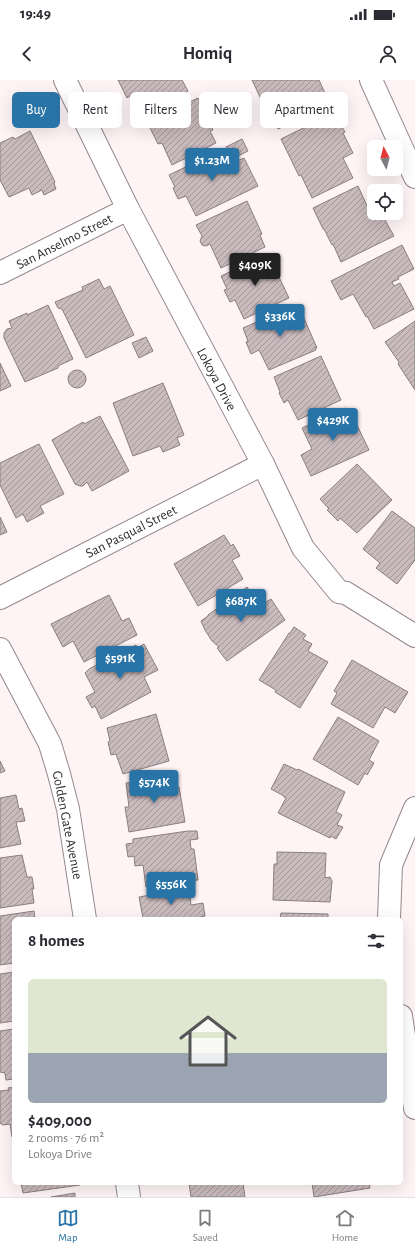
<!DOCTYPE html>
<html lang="en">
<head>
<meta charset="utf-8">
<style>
  body { margin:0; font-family:"Alegreya Sans",sans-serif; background:#f7f7f7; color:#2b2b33; height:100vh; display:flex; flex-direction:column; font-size:15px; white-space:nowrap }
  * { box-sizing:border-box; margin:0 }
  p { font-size:13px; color:#7c7c81 }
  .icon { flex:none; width:22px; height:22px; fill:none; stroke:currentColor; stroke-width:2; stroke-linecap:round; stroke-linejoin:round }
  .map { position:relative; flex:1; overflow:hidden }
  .panel { position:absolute; left:12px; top:837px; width:391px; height:268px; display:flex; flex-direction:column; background:#fff; border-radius:6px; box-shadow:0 4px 16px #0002 }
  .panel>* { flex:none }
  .guide { position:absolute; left:12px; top:12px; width:391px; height:36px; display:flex; gap:8px }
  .needle { width:26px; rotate:353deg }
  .tools { position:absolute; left:367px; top:60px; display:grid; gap:8px }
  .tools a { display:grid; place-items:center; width:36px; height:36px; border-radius:6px; background:#fff; box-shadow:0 4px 16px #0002; font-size:20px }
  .price { position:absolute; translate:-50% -34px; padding:0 9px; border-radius:4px; background:#2974a7; color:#fff; font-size:13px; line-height:26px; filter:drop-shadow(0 1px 2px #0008) }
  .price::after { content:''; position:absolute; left:50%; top:24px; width:12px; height:9px; margin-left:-6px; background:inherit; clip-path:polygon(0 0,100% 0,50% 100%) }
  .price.active { background:#222; color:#fff }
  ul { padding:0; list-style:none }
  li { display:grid; align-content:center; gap:8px; height:212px; padding:0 16px }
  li+li { border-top:1px solid #e1e1e2 }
  li span { display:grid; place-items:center; height:124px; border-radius:6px; color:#555 }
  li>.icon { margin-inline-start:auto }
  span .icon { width:72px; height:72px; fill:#fffc; stroke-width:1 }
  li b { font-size:17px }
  h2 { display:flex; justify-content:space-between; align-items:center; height:48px; padding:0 16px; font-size:17px }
  .tag { padding:0 14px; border-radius:6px; background:#fff; box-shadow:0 4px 16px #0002; font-size:14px; line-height:36px }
  .tag.active { background:#2974a7; color:#fff }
  .status { display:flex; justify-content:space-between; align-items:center; height:28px; padding:0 20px; background:#fff; direction:ltr }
  .status svg { height:11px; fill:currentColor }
  header { display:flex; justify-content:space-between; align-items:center; height:52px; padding:0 16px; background:#fff; font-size:18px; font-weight:700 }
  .tab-bar { display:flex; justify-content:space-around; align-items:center; height:56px; border-top:1px solid #e1e1e2; background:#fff; font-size:11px; color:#7c7c81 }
  .tab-bar a { display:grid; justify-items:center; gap:2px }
  .tab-bar .active { color:#2974a7 }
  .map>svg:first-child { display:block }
  .building { fill:url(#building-hatch); stroke:#8b7d80 }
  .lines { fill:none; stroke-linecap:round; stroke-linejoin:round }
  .street-casing { stroke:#95878a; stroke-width:24 }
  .street { stroke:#fff; stroke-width:22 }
  .labels { text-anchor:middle; stroke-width:4; stroke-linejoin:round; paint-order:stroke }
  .street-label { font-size:14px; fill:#322d2e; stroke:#fff }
</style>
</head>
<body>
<div class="status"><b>19:49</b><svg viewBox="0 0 49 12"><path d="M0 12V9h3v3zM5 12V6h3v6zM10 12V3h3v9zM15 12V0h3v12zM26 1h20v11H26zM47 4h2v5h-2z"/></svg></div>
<header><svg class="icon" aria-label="back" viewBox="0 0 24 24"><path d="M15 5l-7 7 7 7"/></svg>Homiq<svg class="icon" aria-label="person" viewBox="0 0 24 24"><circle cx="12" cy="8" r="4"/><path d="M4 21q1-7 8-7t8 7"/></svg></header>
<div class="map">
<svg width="415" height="1117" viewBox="0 0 415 1117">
  <defs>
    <pattern id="building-hatch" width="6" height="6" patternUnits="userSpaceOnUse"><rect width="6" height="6" fill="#c9babd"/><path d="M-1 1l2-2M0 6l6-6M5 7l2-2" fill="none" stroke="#a4989a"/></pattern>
  </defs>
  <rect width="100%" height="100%" fill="#fef4f6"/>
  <g class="building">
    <path d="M118,0H182L188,11L146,34L134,14L127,18Z"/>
    <path d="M252,0H319L330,24L278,49L270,31L267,32Z"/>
    <path d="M198,18L213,50L210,51L216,63L172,85L162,63L158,64L147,42Z"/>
    <path d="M330,35L336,48L341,45L345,52L343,53L353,73L343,78L353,98L312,118L301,95L299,96L281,59Z"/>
    <path d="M30,51L55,102L54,103L56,109L44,115L42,110L32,115L29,108L9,117L0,100V63L13,57L15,59Z"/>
    <path d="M242,59L248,71L232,79L226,67Z"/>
    <path d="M221,70L228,85L244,78L258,106L196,136L186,116L178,119L173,108L175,107L169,95Z"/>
    <path d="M358,106L368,128L374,125V133H381L394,156L341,182L333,164L332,165L324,149H323L313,128Z"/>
    <path d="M247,121L262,154L260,155L265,167L221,188L210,164L206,166L202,165L200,161L202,156L196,145Z"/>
    <path d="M402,165L414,189L398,197L399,199L392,202L394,206L400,203L414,229L374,249L367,236L366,237L353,214L341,220L331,201Z"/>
    <path d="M268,174L289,218L244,239L235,220L230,222L224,210L227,209L221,196Z"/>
    <path d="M99,199L104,209L110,206L134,255L86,278L62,229L58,228L55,222L83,210L82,207Z"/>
    <path d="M48,225L73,279L58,286V288L25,302L4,258V253L7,249L12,248L9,241L27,233V235Z"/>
    <path d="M295,225L300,237L303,236L317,268H315L316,270L269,290L259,270L251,274L246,262L248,261L243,248Z"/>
    <path d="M415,241V310L398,284L399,282L385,262Z"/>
    <path d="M146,257L153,271L139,278L132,263Z"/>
    <path d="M321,276L341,320L298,340L288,320L284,323L279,313L280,312L274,297Z"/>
    <path d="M0,283L11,306L0,311Z"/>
    <circle cx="77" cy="299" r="9"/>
    <path d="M163,303L184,355L177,358L180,365L163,372L160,366L133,376L113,323Z"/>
    <path d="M345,328L350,339L353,337L369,370L311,396L301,375L312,369L302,348Z"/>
    <path d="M100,336L129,391L92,411L87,402L83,406H80L75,404L52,360L83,342L84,344Z"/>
    <path d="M39,364L64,414L40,426L44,433L27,442L23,434L16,438L0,405V383Z"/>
    <path d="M357,384L392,420L357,453L340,438L338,441L327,430L329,429L320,419Z"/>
    <path d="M392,431L415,448V480L397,504L376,488L380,483L363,469Z"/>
    <path d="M0,437L7,452L0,455Z"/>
    <path d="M224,455L231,466L233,464L240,476L232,480L243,499L198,526L174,484Z"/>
    <path d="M247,507L260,526L271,519L285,540L227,581L217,568L219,567L212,561L205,550L201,541L208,536V535Z"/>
    <path d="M109,515L122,541L129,538L137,555L84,582L73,561L63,567L51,544Z"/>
    <path d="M294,547L306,555L303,559L312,564L308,571L328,582L300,628L275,612L276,610L259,600L289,553H290Z"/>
    <path d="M144,564L158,590L144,597L151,612L101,639L95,626L92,628L86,617L95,612L85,593L89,589L136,565L137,568Z"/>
    <path d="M352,580L408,612L395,633L385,627L373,648L331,624L337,613L334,611Z"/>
    <path d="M156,634L169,681L123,694L116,674L111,675L108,662L110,661L107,648Z"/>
    <path d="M338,637L379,661L369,680L374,683L367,695L365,693L358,705L313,679Z"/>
    <path d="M0,681L5,691L0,693Z"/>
    <path d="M284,684L297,690L298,689L345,712L336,732L342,735L337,745L343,747L336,759L331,756L330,758L278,733L286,718L284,717V716L271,709Z"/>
    <path d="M174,696L175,707H179L185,742L129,752L125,727H129L126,703Z"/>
    <path d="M16,715L19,729L22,728L25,741L16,742L21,764L0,768V718Z"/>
    <path d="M188,751H197L198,759L190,760L191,769H194L198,800L146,807L143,785L135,786L134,776L128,777L126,764L133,763V759Z"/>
    <path d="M277,772L326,773L325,798L330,797L332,801L330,822L273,820L274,784H277Z"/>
    <path d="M22,775L27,797H32L34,809H32L34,823L0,828V778Z"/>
    <path d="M189,808L191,825L203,823L205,836L193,839H140L143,838L139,817Z"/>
    <path d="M34,831L35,839H14V883L0,885V836Z"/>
    <path d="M281,833L328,834V839H280Z"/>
    <path d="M14,892V941L0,943V894Z"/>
    <path d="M14,949V999L6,1000L5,993L0,992V951Z"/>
    <path d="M14,1007V1057H12L10,1044L3,1045L0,1043V1011L9,1010L8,1008Z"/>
    <path d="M21,1103H80V1105L23,1113Z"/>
    <path d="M189,1103H243L245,1117H191Z"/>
    <path d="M312,1103H369L370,1108L314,1117Z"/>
    <path d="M75,1113V1117H51Z"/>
  </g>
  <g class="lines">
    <g class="street-casing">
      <g id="street">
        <path d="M65,0L128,129L263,384L303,468L339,512L346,513L415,556"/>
        <path d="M371,0L415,97"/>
        <path d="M0,193L128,129"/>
        <path d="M0,518L263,384"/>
        <path d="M0,569L50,664L59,694L68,729L85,839"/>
        <path d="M389,839L391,785L415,728"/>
        <path d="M401,936L415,1028"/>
        <path d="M127,1103L129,1117"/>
      </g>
    </g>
    <use href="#street" class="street"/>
  </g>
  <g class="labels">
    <g class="street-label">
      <text transform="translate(64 161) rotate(-27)" y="5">San Anselmo Street</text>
      <text transform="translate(217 299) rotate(62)" y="5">Lokoya Drive</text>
      <text transform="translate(131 451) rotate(-27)" y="5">San Pasqual Street</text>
      <text transform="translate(68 745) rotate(79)" y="5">Golden Gate Avenue</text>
    </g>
  </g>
</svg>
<div class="tools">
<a><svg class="needle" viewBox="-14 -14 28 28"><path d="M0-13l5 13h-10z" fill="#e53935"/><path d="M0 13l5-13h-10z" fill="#7c7c81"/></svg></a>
<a><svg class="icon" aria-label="locate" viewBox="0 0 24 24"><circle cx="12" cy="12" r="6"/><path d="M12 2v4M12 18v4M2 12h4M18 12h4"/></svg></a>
</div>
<b class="price" style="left:212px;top:102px">$1.23M</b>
<b class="price active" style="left:255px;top:207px">$409K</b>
<b class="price" style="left:280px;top:258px">$336K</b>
<b class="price" style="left:333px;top:362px">$429K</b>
<b class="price" style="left:241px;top:543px">$687K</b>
<b class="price" style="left:120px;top:600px">$591K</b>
<b class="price" style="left:154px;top:724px">$574K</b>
<b class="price" style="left:171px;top:826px">$556K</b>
<div class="guide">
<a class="tag active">Buy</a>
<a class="tag">Rent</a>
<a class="tag">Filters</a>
<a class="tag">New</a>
<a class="tag">Apartment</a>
</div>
<section class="panel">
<h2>8 homes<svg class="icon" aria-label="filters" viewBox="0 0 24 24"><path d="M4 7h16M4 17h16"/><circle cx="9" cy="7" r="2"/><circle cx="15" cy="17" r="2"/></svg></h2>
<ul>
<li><span style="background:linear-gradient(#dfe7d0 60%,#9aa5b1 0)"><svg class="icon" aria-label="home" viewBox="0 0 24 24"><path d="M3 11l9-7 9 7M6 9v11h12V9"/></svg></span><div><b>$409,000</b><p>2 rooms · 76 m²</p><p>Lokoya Drive</p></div></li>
</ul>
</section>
</div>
<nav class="tab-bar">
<a class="active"><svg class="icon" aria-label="map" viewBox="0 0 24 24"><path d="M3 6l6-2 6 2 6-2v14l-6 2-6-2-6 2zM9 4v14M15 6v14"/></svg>Map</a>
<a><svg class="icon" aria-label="saved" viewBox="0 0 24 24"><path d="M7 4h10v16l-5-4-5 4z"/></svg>Saved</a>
<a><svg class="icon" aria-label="home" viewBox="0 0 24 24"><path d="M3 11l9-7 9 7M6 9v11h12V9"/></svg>Home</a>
</nav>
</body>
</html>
